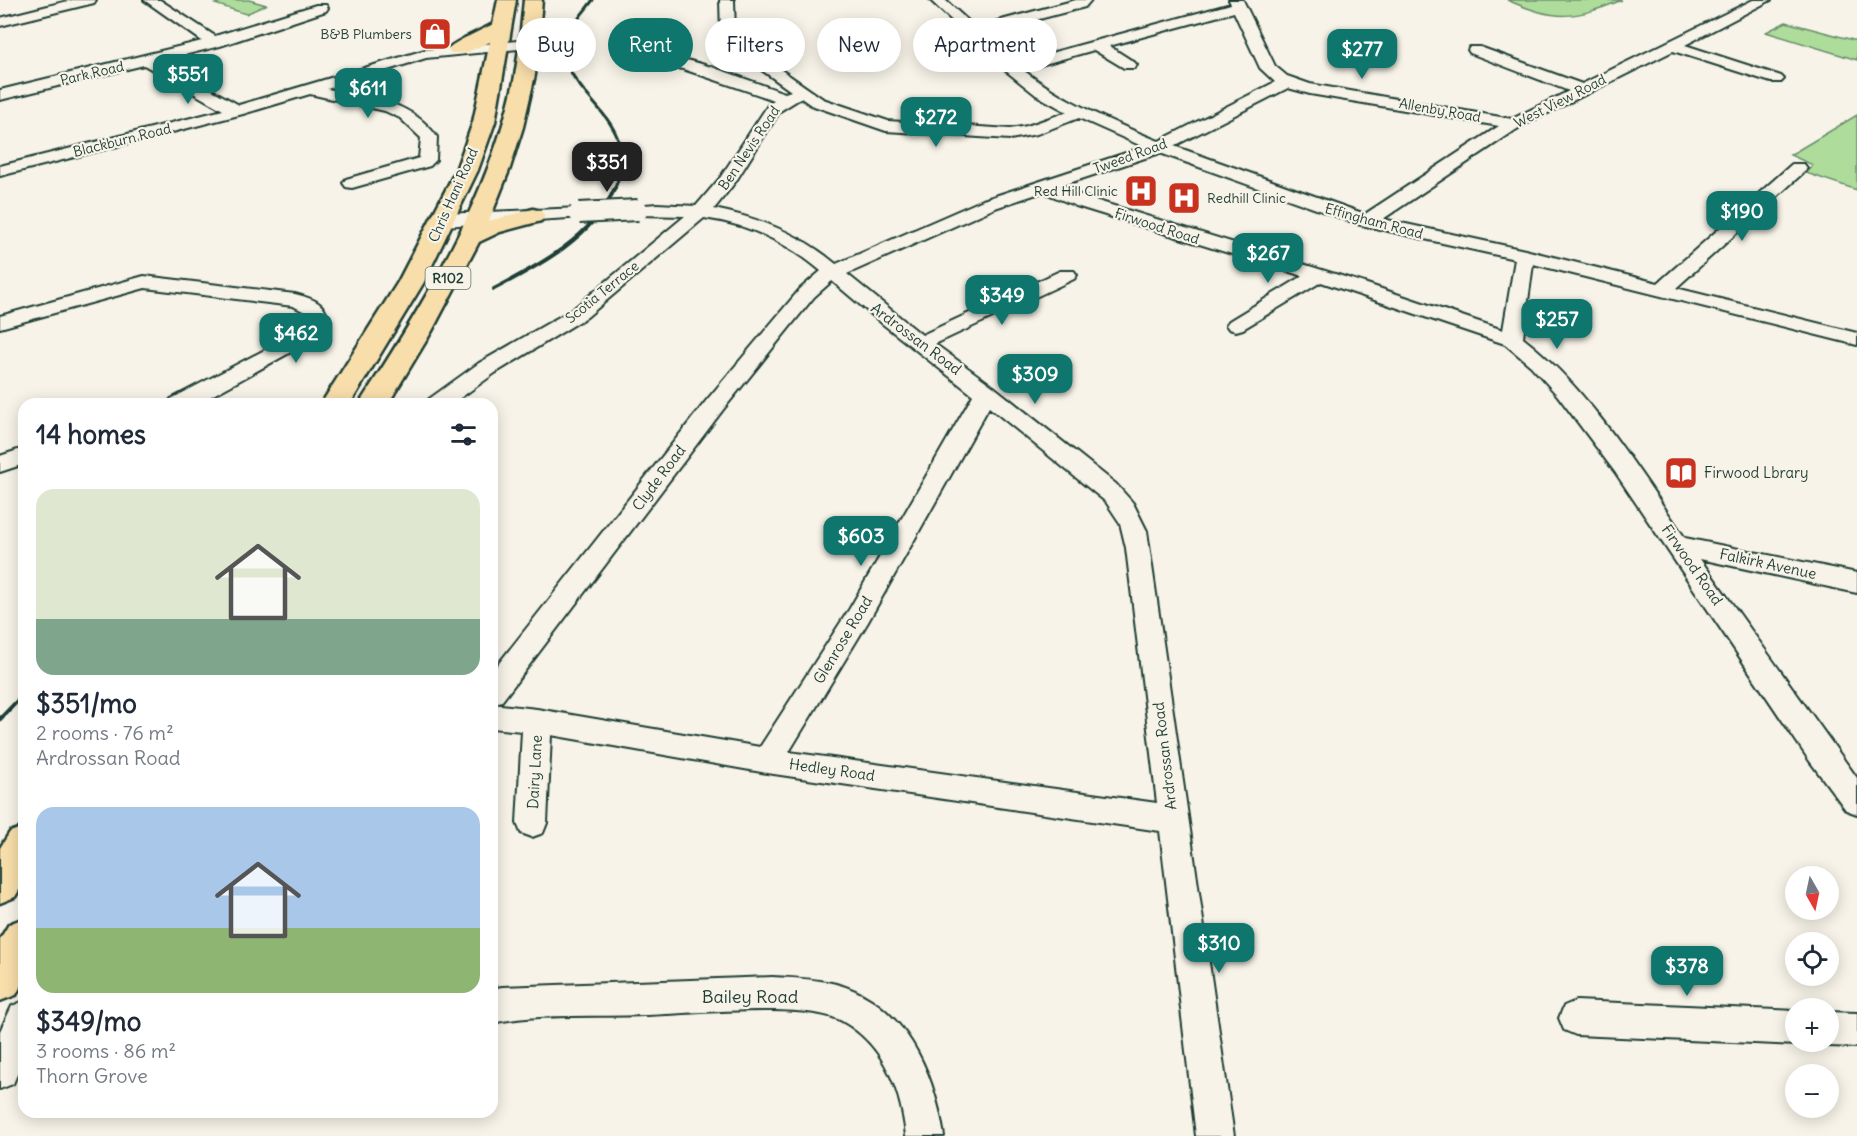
<!DOCTYPE html>
<html lang="en">
<head>
<meta charset="utf-8">
<style>
  body { margin:0; font-family:Delius,sans-serif; background:#f2f2f3; color:#1f2937; height:100vh; display:flex; flex-direction:column; font-size:22px; white-space:nowrap }
  * { box-sizing:border-box; margin:0 }
  p { font-size:20px; color:#747a83 }
  .icon { flex:none; width:33px; height:33px; fill:none; stroke:currentColor; stroke-width:2; stroke-linecap:round; stroke-linejoin:round }
  .map { position:relative; flex:1; overflow:hidden }
  .details { position:absolute; left:18px; top:398px; width:480px; height:720px; display:flex; flex-direction:column; background:#fff; border-radius:18px; box-shadow:0 3px 15px #0003 }
  .details>* { flex:none }
  .top-card { position:absolute; left:516px; top:18px; width:570px; height:54px; display:flex; gap:12px }
  .needle { width:39px; rotate:171deg }
  .fabs { position:absolute; left:1785px; top:866px; display:grid; gap:12px }
  .fabs a { display:grid; place-items:center; width:54px; height:54px; border-radius:50%; background:#fff; box-shadow:0 3px 15px #0003; font-size:30px }
  .price { position:absolute; translate:-50% -51px; padding:0 14px; border-radius:12px; background:#0f766e; color:#fff; font-size:20px; line-height:39px; filter:drop-shadow(0 2px 3px #0008) }
  .price::after { content:''; position:absolute; left:50%; top:36px; width:18px; height:14px; margin-left:-9px; background:inherit; clip-path:polygon(0 0,100% 0,50% 100%) }
  .price.active { background:#222; color:#fff }
  ul { padding:0; list-style:none }
  li { display:grid; align-content:center; gap:12px; height:318px; padding:0 18px }
  li span { display:grid; place-items:center; height:186px; border-radius:18px; color:#555 }
  li>.icon { margin-inline-start:auto }
  span .icon { width:108px; height:108px; fill:#fffc; stroke-width:1 }
  li b { font-size:26px }
  h2 { display:flex; justify-content:space-between; align-items:center; height:72px; padding:0 18px; font-size:26px }
  .tag { padding:0 21px; border-radius:27px; background:#fff; box-shadow:0 3px 15px #0003; font-size:21px; line-height:54px }
  .tag.active { background:#0f766e; color:#fff }
  .map>svg:first-child { display:block }
  .green { fill:#aedc9b; stroke:#668c68; stroke-width:1.5 }
  .lines { fill:none; stroke-linecap:round; stroke-linejoin:round }
  .minor-casing { stroke:#1f3d34; stroke-width:4 }
  .major-casing { stroke:#1f3d34; stroke-width:5 }
  .minor { fill:#f7f3e8; fill-rule:evenodd }
  .major { fill:#f8deab; fill-rule:evenodd }
  .rail-far2 { stroke:#1f3d34; stroke-width:3 }
  .rail-far1 { stroke:#1f3d34; stroke-width:4 }
  .rail { stroke:#1f3d34; stroke-width:4.5 }
  .minor-bridge-casing { stroke:#1f3d34; stroke-width:24; stroke-linecap:butt }
  .minor-bridge { stroke:#f7f3e8; stroke-width:20 }
  .labels { text-anchor:middle; stroke-width:4.5; stroke-linejoin:round; paint-order:stroke }
  .far-poi-label { font-size:14px; fill:#1f3d34; stroke:#f7f3e8; text-anchor:end }
  .far-street-label { font-size:14px; fill:#1f3d34; stroke:#f7f3e8 }
  .shield { fill:#f7f3e8; stroke:#60746a; stroke-width:1.5 }
  .shield-label { font-size:14px; font-weight:bold; fill:#1f3d34 }
  .street-label { font-size:15px; fill:#1f3d34; stroke:#f7f3e8 }
  .poi-label { font-size:15px; fill:#1f3d34; stroke:#f7f3e8; text-anchor:start }
  .near-street-label { font-size:18px; fill:#1f3d34; stroke:#f7f3e8 }
</style>
</head>
<body>
<div class="map">
<svg width="1857" height="1136" viewBox="0 0 1857 1136">
  <rect width="100%" height="100%" fill="#f7f3e8"/>
  <filter id="ink" filterUnits="userSpaceOnUse"><feTurbulence type="fractalNoise" baseFrequency=".0167" numOctaves="2"/><feDisplacementMap in="SourceGraphic" scale="12" xChannelSelector="R" yChannelSelector="G"/><feConvolveMatrix kernelMatrix="1 2 1 2 8 2 1 2 1" color-interpolation-filters="sRGB"/></filter>
  <g filter="url(#ink)">
    <g class="green">
      <path d="M225,0H249L266,5L246,14L215,4Z"/>
      <path d="M1507,0H1622C1573,20 1556,21 1507,0Z"/>
      <path d="M1786,22L1857,41V60L1766,32Z"/>
      <path d="M1857,115V190L1806,173L1813,165L1790,155Z"/>
    </g>
    <g class="lines">
      <g class="minor-casing">
        <g id="minor">
          <path d="M72,0H96L94,3L0,26V18Z"/>
          <path d="M144,0H160L215,36L316,5H326L328,8L326,11L220,46L160,61L239,105L425,50L528,40L535,44L528,48L426,58L327,89C368,96 412,101 437,137L436,160L430,166L352,188L346,187L343,183L346,179L419,158L421,138L400,118L385,111L310,94L243,114L0,176V166L223,110L144,65L0,100V90L202,41Z"/>
          <path d="M720,0H734L735,33L741,42L823,99L888,121L1010,129L1027,126L1067,112L1036,95L1006,71L930,0H945L975,27L1076,0H1091L1085,7L982,34L1014,63L1231,4L1229,0H1243L1275,66L1287,76L1310,84L1512,119L1569,91L1470,53L1468,50L1470,47H1480L1582,84L1753,0H1771L1685,45L1781,76L1784,79L1781,82H1771L1673,51L1520,127L1383,219L1525,250L1658,283L1792,164H1804L1807,168L1804,172L1676,288L1857,333V345L1533,264L1523,338C1588,388 1638,470 1685,538L1857,573V593L1700,559L1857,778V814L1846,810L1809,760L1615,472L1558,396L1531,366L1505,344L1321,282L1243,329L1236,331L1229,329L1226,325L1229,321L1303,276L1076,206L1043,192L995,208L847,274L922,335L1060,271H1074L1077,275L1074,279L935,344L994,387L1116,484L1133,503L1147,531L1234,1136H1196L1160,831L767,773L551,735L547,823L543,833L532,837L521,833L517,823L522,731L492,728V704L537,709L760,747L850,608L973,395L884,325L832,281L814,297L722,411L502,701L492,704V672L706,401L800,289L821,271C788,243 748,224 704,218L587,317L495,373L452,404H426L429,399L479,363L573,309L685,216L638,215L632,214L629,210L632,206L657,204L696,206L720,178L768,105L774,100L683,69L651,63L648,60L651,57C678,50 756,84 785,93L791,91L731,48L721,33ZM1234,12L1260,68L1275,82L1159,141C1111,122 1064,101 1023,70L1094,50L1124,68H1134L1137,65L1134,62L1109,46ZM1288,88L1310,94L1499,126L1365,214L1174,146ZM801,98L811,105L886,131L1010,139L1037,134L1079,118L1144,147L983,200L836,264C800,234 760,218 714,209L736,181L780,111ZM1160,153L1361,225L1515,259L1503,330L1361,282L1088,198L1060,186ZM989,407L1106,502L1120,523L1126,548L1157,803L789,752L868,622Z"/>
          <path d="M579,208L585,209L588,213L585,217L443,226L437,224L434,220L437,216L443,214Z"/>
          <path d="M144,276L295,294C310,298 326,302 327,319L311,341L197,404H168L171,399L297,333L304,325L305,312L293,306L145,288L0,328V316Z"/>
          <path d="M24,448V464L0,472V456Z"/>
          <path d="M772,977C794,978 815,979 836,984C905,1003 934,1072 944,1136H906C901,1091 885,1045 842,1021C807,1001 687,1014 642,1015C594,1017 539,1013 492,1023V989L502,987Z"/>
          <path d="M24,1001V1058L13,1084L0,1089V1031L12,1006Z"/>
          <path d="M1576,1001L1796,1011V1041H1807L1796,1045L1576,1035L1564,1030L1559,1018L1564,1006Z"/>
          <path d="M1828,1012L1857,1013V1047L1828,1046L1816,1041H1828Z"/>
        </g>
      </g>
      <g class="major-casing">
        <g id="major">
          <path d="M498,0H516L495,122L478,170L424,282L350,404H321L398,282L456,170L473,122L490,42L465,53H451L448,49C453,42 483,30 493,24Z"/>
          <path d="M524,0H542L535,75L523,127L510,168L489,221L533,209L541,211L545,216L541,221L500,232L479,242L432,331L388,404H359C423,305 487,202 513,86C519,58 521,28 524,0Z"/>
          <path d="M24,827V882L15,897L0,903V848L10,832Z"/>
          <path d="M24,918V980L16,995L0,1001V939L9,924Z"/>
        </g>
      </g>
      <use href="#minor" class="minor"/>
      <use href="#major" class="major"/>
      <path class="rail-far2" d="M593,0C584,12 572,24 568,38C550,95 649,114 614,190"/>
      <path class="rail-far1" d="M494,289C540,265 593,237 615,188"/>
      <path class="rail" d="M0,719L24,694"/>
      <g class="minor-bridge-casing">
        <path id="minor-bridge" d="M579,213L638,210"/>
      </g>
      <use href="#minor-bridge" class="minor-bridge"/>
    </g>
  </g>
  <defs>
    <g id="shop-square" transform="scale(1.725)"><rect x="-9" y="-9" width="18" height="18" rx="4" fill="#c8321e" stroke="#f7f3e8"/><path d="M-5-2.5h2.3a2.7 3.5 0 0 1 5.4 0H5L5.5 6h-11ZM-1.5-2.5h3a1.5 2.3 0 0 0-3 0Z" fill="#fff"/></g>
    <g id="hospital-square" transform="scale(1.725)"><rect x="-9" y="-9" width="18" height="18" rx="4" fill="#c8321e" stroke="#f7f3e8"/><path d="M-5-5h3v3.5h4V-5h3V5h-3V1.5h-4V5h-3Z" fill="#fff"/></g>
    <g id="library-square" transform="scale(1.725)"><rect x="-9" y="-9" width="18" height="18" rx="4" fill="#c8321e" stroke="#f7f3e8"/><path d="M-6-4Q-3-5.5-.7-3.5V5Q-3 3-6 4ZM6-4Q3-5.5 .7-3.5V5Q3 3 6 4Z" fill="#fff"/></g>
  </defs>
  <g fill-rule="evenodd">
    <use href="#shop-square" x="435" y="34"/>
    <use href="#hospital-square" x="1141" y="191"/>
    <use href="#hospital-square" x="1184" y="198"/>
    <use href="#library-square" x="1681" y="473"/>
  </g>
  <g class="labels">
    <g class="far-poi-label">
      <text x="412" y="39">B&amp;B Plumbers</text>
      <text x="1118" y="196">Red Hill Clinic</text>
      <text x="1207" y="203" text-anchor="start">Redhill Clinic</text>
    </g>
    <g class="far-street-label">
      <text transform="translate(92 73) rotate(-13)" y="5">Park Road</text>
      <text transform="translate(1560 101) rotate(-27)" y="5">West View Road</text>
      <text transform="translate(1440 110) rotate(10)" y="5">Allenby Road</text>
      <text transform="translate(122 140) rotate(-14)" y="5">Blackburn Road</text>
      <text transform="translate(749 148) rotate(-56)" y="5">Ben Nevis Road</text>
      <text transform="translate(1130 156) rotate(-20)" y="5">Tweed Road</text>
      <text transform="translate(453 195) rotate(-66)" y="5">Chris Hani Road</text>
      <text transform="translate(1374 221) rotate(15)" y="5">Effingham Road</text>
      <text transform="translate(1157 226) rotate(18)" y="5">Firwood Road</text>
      <text transform="translate(602 292) rotate(-39)" y="5">Scotia Terrace</text>
    </g>
    <rect class="shield" x="425.5" y="267" width="45" height="22" rx="4.5"/>
    <g class="shield-label">
      <text x="448" y="283">R102</text>
    </g>
    <g class="street-label">
      <text transform="translate(916 339) rotate(37)" y="5">Ardrossan Road</text>
      <text transform="translate(659 478) rotate(-53)" y="5">Clyde Road</text>
      <text transform="translate(1768 564) rotate(12)" y="5">Falkirk Avenue</text>
      <text transform="translate(1692 565) rotate(55)" y="5">Firwood Road</text>
      <text transform="translate(843 640) rotate(-59)" y="5">Glenrose Road</text>
      <text transform="translate(1165 756) rotate(-97)" y="5">Ardrossan Road</text>
      <text transform="translate(832 770) rotate(8)" y="5">Hedley Road</text>
      <text transform="translate(535 772) rotate(-87)" y="5">Dairy Lane</text>
    </g>
    <g class="poi-label">
      <text x="1704" y="478">Firwood Lbrary</text>
    </g>
    <g class="near-street-label">
      <text x="750" y="1003">Bailey Road</text>
    </g>
  </g>
</svg>
<div class="fabs">
<a><svg class="needle" viewBox="-14 -14 28 28"><path d="M0-13l5 13h-10z" fill="#e53935"/><path d="M0 13l5-13h-10z" fill="#747a83"/></svg></a>
<a><svg class="icon" aria-label="locate" viewBox="0 0 24 24"><circle cx="12" cy="12" r="6"/><path d="M12 2v4M12 18v4M2 12h4M18 12h4"/></svg></a>
<a>+</a>
<a>−</a>
</div>
<b class="price" style="left:1362px;top:80px">$277</b>
<b class="price" style="left:188px;top:105px">$551</b>
<b class="price" style="left:368px;top:119px">$611</b>
<b class="price" style="left:936px;top:148px">$272</b>
<b class="price active" style="left:607px;top:193px">$351</b>
<b class="price" style="left:1742px;top:242px">$190</b>
<b class="price" style="left:1268px;top:284px">$267</b>
<b class="price" style="left:1002px;top:326px">$349</b>
<b class="price" style="left:1557px;top:350px">$257</b>
<b class="price" style="left:296px;top:364px">$462</b>
<b class="price" style="left:1035px;top:405px">$309</b>
<b class="price" style="left:861px;top:567px">$603</b>
<b class="price" style="left:1219px;top:974px">$310</b>
<b class="price" style="left:1687px;top:997px">$378</b>
<div class="top-card">
<a class="tag">Buy</a>
<a class="tag active">Rent</a>
<a class="tag">Filters</a>
<a class="tag">New</a>
<a class="tag">Apartment</a>
</div>
<section class="details">
<h2>14 homes<svg class="icon" aria-label="filters" viewBox="0 0 24 24"><path d="M4 7h16M4 17h16"/><circle cx="9" cy="7" r="2"/><circle cx="15" cy="17" r="2"/></svg></h2>
<ul>
<li><span style="background:linear-gradient(#dfe7d0 70%,#7fa58c 0)"><svg class="icon" aria-label="home" viewBox="0 0 24 24"><path d="M3 11l9-7 9 7M6 9v11h12V9"/></svg></span><div><b>$351/mo</b><p>2 rooms · 76 m²</p><p>Ardrossan Road</p></div></li>
<li><span style="background:linear-gradient(#a9c7e8 65%,#8fb573 0)"><svg class="icon" aria-label="home" viewBox="0 0 24 24"><path d="M3 11l9-7 9 7M6 9v11h12V9"/></svg></span><div><b>$349/mo</b><p>3 rooms · 86 m²</p><p>Thorn Grove</p></div></li>
</ul>
</section>
</div>
</body>
</html>
